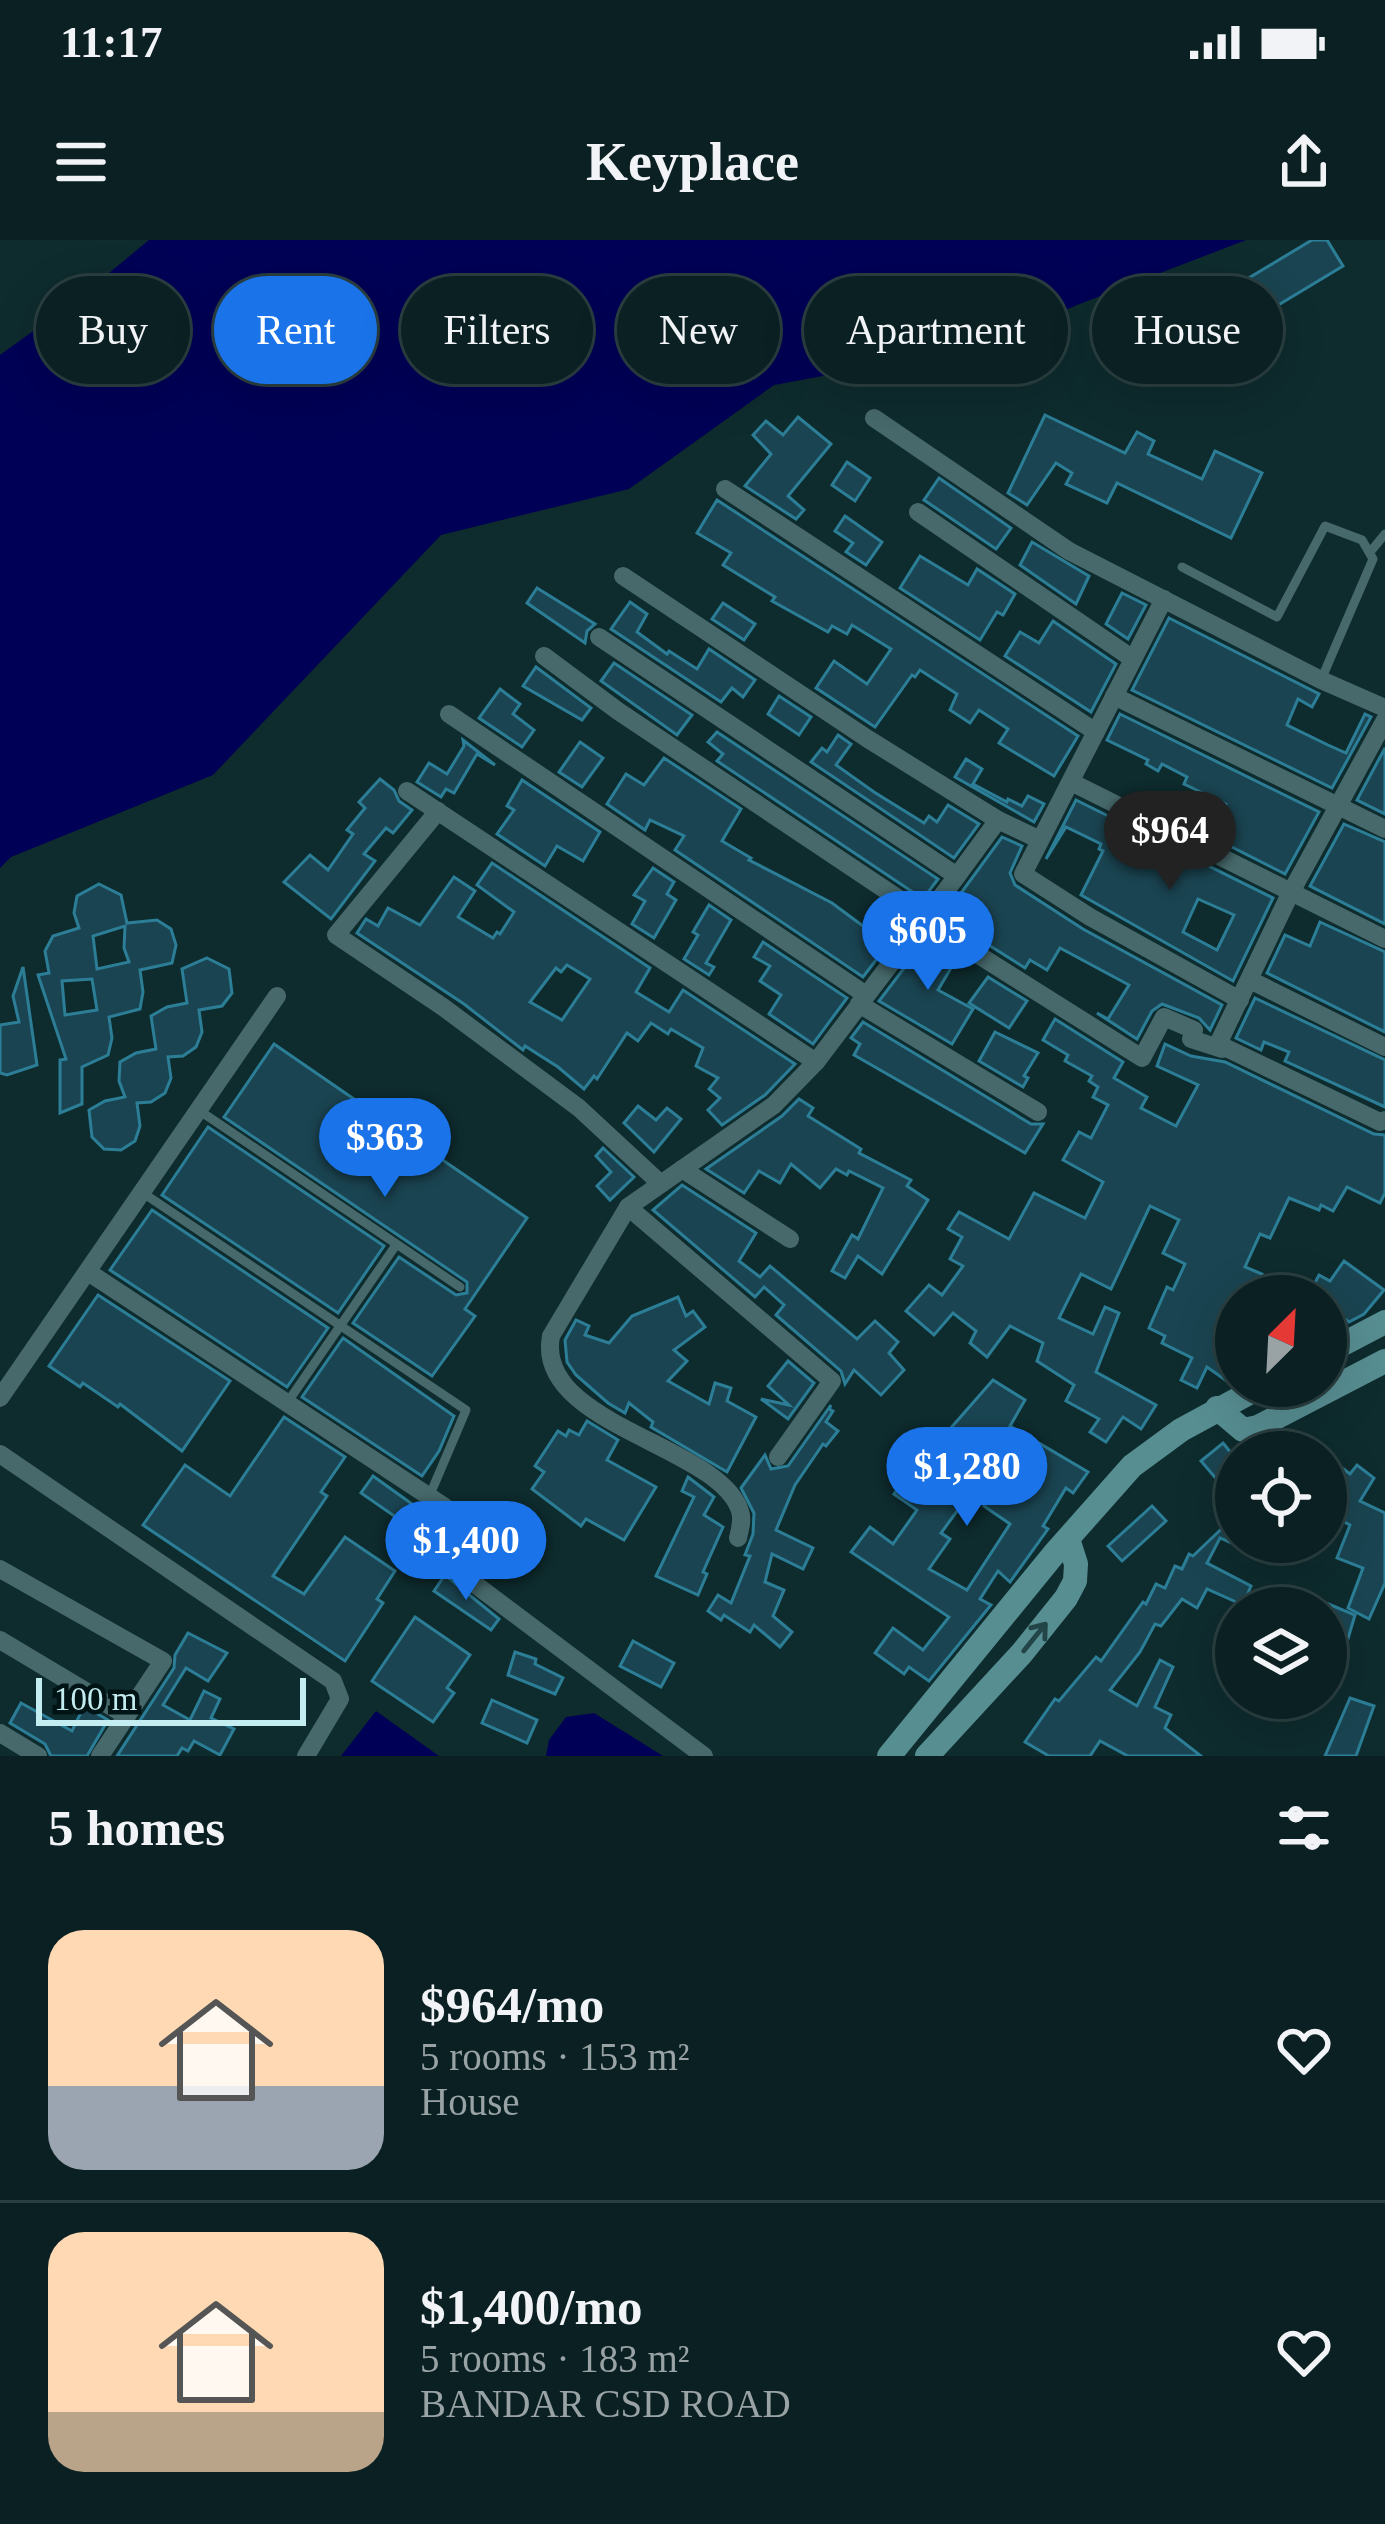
<!DOCTYPE html>
<html lang="en">
<head>
<meta charset="utf-8">
<style>
  body { margin:0; font-family:"Times New Roman",serif; background:#182d2f; color:#f1f3f6; height:100vh; display:flex; flex-direction:column; font-size:45px; white-space:nowrap }
  * { box-sizing:border-box; margin:0 }
  p { font-size:39px; color:#99a3a5 }
  .icon { flex:none; width:66px; height:66px; fill:none; stroke:currentColor; stroke-width:2; stroke-linecap:round; stroke-linejoin:round }
  .map { position:relative; height:1516px; overflow:hidden }
  .side { display:flex; flex-direction:column; background:#0a2022; flex:1 }
  .side>* { flex:none }
  .guide { position:absolute; left:36px; top:36px; width:1314px; height:108px; display:flex; gap:24px }
  .needle { width:78px; rotate:24deg }
  .tools { position:absolute; left:1215px; top:1035px; display:grid; gap:24px }
  .tools a { display:grid; place-items:center; width:132px; height:132px; border-radius:50%; background:#0a2022; box-shadow:0 12px 48px #0002,0 0 0 3px #2a3e40; font-size:60px }
  .scale { position:absolute; left:36px; bottom:30px; width:270px; box-sizing:border-box; padding-left:12px; border:6px solid #c3edf0; border-top:0; font-size:33px; line-height:42px; white-space:nowrap; color:#c3edf0; -webkit-text-stroke:9px #001416; paint-order:stroke }
  .price { position:absolute; translate:-50% -102px; padding:0 27px; border-radius:42px; background:#1a73e8; color:#fff; font-size:39px; line-height:78px; filter:drop-shadow(0 3px 6px #0008) }
  .price::after { content:''; position:absolute; left:50%; top:72px; width:36px; height:27px; margin-left:-18px; background:inherit; clip-path:polygon(0 0,100% 0,50% 100%) }
  .price.selected { background:#222; color:#fff }
  ul { padding:0; list-style:none }
  li { display:flex; align-items:center; gap:36px; height:300px; padding:0 48px }
  li+li { border-top:3px solid #2a3e40 }
  li span { display:grid; place-items:center; flex:none; width:336px; height:240px; border-radius:36px; color:#555 }
  li>.icon { margin-inline-start:auto }
  span .icon { width:144px; height:144px; fill:#fffc; stroke-width:1 }
  li b { font-size:51px }
  h2 { display:flex; justify-content:space-between; align-items:center; height:144px; padding:0 48px; font-size:51px }
  .tag { padding:0 42px; border-radius:54px; background:#0a2022; box-shadow:0 12px 48px #0002,0 0 0 3px #2a3e40; font-size:42px; line-height:108px }
  .tag.selected { background:#1a73e8; color:#fff }
  .status { display:flex; justify-content:space-between; align-items:center; height:84px; padding:0 60px; background:#0a2022; direction:ltr }
  .status svg { height:33px; fill:currentColor }
  header { display:flex; justify-content:space-between; align-items:center; height:156px; padding:0 48px; background:#0a2022; font-size:54px; font-weight:800 }
  .map>svg:first-child { display:block }
  .water { fill:#000156 }
  .building { fill:#1a4451; stroke:#2c7e97; stroke-width:3; fill-rule:evenodd }
  .lines { fill:none; stroke-linecap:round; stroke-linejoin:round }
  .lane { stroke:#47696b; stroke-width:9 }
  .street { stroke:#47696b; stroke-width:18 }
  .secondary { stroke:#578e92; stroke-width:24 }
  .oneway { stroke:#234548 }
</style>
</head>
<body>
<div class="status"><b>11:17</b><svg viewBox="0 0 49 12"><path d="M0 12V9h3v3zM5 12V6h3v6zM10 12V3h3v9zM15 12V0h3v12zM26 1h20v11H26zM47 4h2v5h-2z"/></svg></div>
<header><svg class="icon" aria-label="menu" viewBox="0 0 24 24"><path d="M4 6h16M4 12h16M4 18h16"/></svg>Keyplace<svg class="icon" aria-label="share" viewBox="0 0 24 24"><path d="M12 15V3M7 8l5-5 5 5M5 13v7h14v-7"/></svg></header>
<div class="map">
<svg width="1385" height="1516" viewBox="0 0 1385 1516">
  <rect width="100%" height="100%" fill="#0e2b2d"/>
  <g class="water">
    <path d="M149,0H1246L1077,65L984,106L774,145L629,249L441,295L213,535L11,617L0,628V115L79,58Z"/>
    <path d="M376,1471L439,1516H341Z"/>
    <path d="M594,1473L663,1516H546L549,1500L566,1477Z"/>
  </g>
  <g class="building">
    <path d="M1312,0H1327L1343,26L1232,93L1212,60Z"/>
    <path d="M1045,175L1125,213L1137,192L1154,201L1148,214L1202,239L1215,211L1262,233L1231,298L1117,243L1107,263L1066,244L1072,233L1056,223L1027,265L1008,253Z"/>
    <path d="M798,177L831,204L788,256L804,270L796,279L745,246L771,214L753,195L766,181L783,195Z"/>
    <path d="M847,222L870,238L855,261L832,245Z"/>
    <path d="M939,238L1011,288L996,309L924,260Z"/>
    <path d="M717,260L1078,496L1054,536L999,503L1008,489L979,470L970,483L950,470L957,454L920,430L915,437L912,435L875,487L816,448L834,421L867,444L891,409L852,385L847,394L832,386L828,392L772,361L775,357L723,325L731,313L697,293Z"/>
    <path d="M845,276L882,302L866,325L846,312L853,303L835,291Z"/>
    <path d="M1032,302L1089,336L1076,364L1020,325Z"/>
    <path d="M920,316L968,345L977,329L1015,354L1003,375L997,372L980,400L900,348Z"/>
    <path d="M537,348L595,384L587,391L585,403L527,363Z"/>
    <path d="M1122,353L1146,365L1128,399L1106,384Z"/>
    <path d="M630,362L647,374L637,392L667,414L669,411L697,429L709,409L755,440L743,457L732,448L721,462L611,389Z"/>
    <path d="M723,363L755,384L744,400L712,379Z"/>
    <path d="M1169,378L1319,454L1312,467L1298,459L1287,485L1328,505L1346,513L1365,474L1371,477L1332,548L1132,450Z"/>
    <path d="M1053,381L1116,424L1091,472L1005,416L1020,392L1039,403Z"/>
    <path d="M614,423L692,475L677,495L601,441Z"/>
    <path d="M536,427L591,468L582,480L523,446Z"/>
    <path d="M500,449L520,464L513,474L534,490L522,507L479,478Z"/>
    <path d="M779,456L811,477L799,495L768,474Z"/>
    <path d="M1120,474L1319,572L1285,634L1220,601L1229,582L1221,580L1226,564L1184,544L1187,537L1162,524L1158,531L1146,524L1148,520L1107,500Z"/>
    <path d="M717,492L938,639L923,659L717,521L723,514L708,502Z"/>
    <path d="M838,495L851,504L836,525L874,552L924,583L929,576L937,582L948,565L979,584L954,618L811,522L822,508L827,512Z"/>
    <path d="M463,500L495,525L477,514L454,553L446,549L441,557L417,542L429,523L447,534L464,506Z"/>
    <path d="M580,502L603,518L582,547L559,532Z"/>
    <path d="M1385,508V574L1357,560Z"/>
    <path d="M664,518L741,569L722,601L751,618L749,620L832,663L863,686L879,662L907,680L863,737L675,610L684,596L650,580L645,590L607,564L626,534L644,545Z"/>
    <path d="M966,519L982,529L973,544L1007,562L1008,559L1022,566L1028,556L1044,564L1034,582L955,537Z"/>
    <path d="M380,539L394,550L399,561L412,570L393,593L386,588L364,614L375,621L331,679L284,642L310,615L328,630L353,594L347,590L365,568L359,562Z"/>
    <path d="M522,540L600,592L583,621L557,606L545,626L497,594L514,570L507,566Z"/>
    <path d="M1076,560L1273,658L1233,741L1081,655L1103,611L1099,609L1101,604L1066,587L1046,619ZM1198,659L1234,675L1217,710L1183,692Z"/>
    <path d="M1344,584L1385,602V684L1310,646Z"/>
    <path d="M1002,597L1022,606L1010,633L1015,645L1083,689L1222,765L1210,790L1199,778L1162,764L1152,771L1137,799L1097,773L1108,779L1129,745L1060,708L1047,730L1030,720L1025,728L968,692L982,669L961,653Z"/>
    <path d="M492,623L650,728L636,752L669,772L683,750L795,824L765,855L722,885L708,870L720,858L709,849L718,838L696,826L703,808L671,789L668,794L651,783L638,801L627,793L597,839L594,836L584,849L558,827L525,806L523,810L464,764L357,693L366,679L378,686L388,668L420,685L454,637L475,651L458,677L493,698L497,692L500,694L514,672L477,645ZM567,725L590,739L562,780L530,762L556,728L561,732Z"/>
    <path d="M653,628L674,642L667,654L676,660L654,698L632,684L645,661L634,655Z"/>
    <path d="M99,644L121,655L127,683L157,680L171,689L176,705L172,723L140,730L143,752L140,769L109,777L112,798L108,815L82,827V864L60,873V820L66,819L38,735L49,733L45,711L53,696L79,688L74,673L77,656ZM125,686L124,708L129,722L97,729L93,696ZM92,739L97,770L65,775L62,741Z"/>
    <path d="M709,665L731,680L706,723L714,727L709,735L684,719L698,695L693,692Z"/>
    <path d="M1320,682L1385,712V792L1267,733L1285,695L1310,706Z"/>
    <path d="M927,698L957,718L938,750L973,769L952,804L879,761Z"/>
    <path d="M763,702L847,758L813,804L769,774L781,755L760,741L770,726L754,717Z"/>
    <path d="M207,718L229,729L232,753L222,766L199,770L202,792L196,807L183,816L168,817L171,838L165,853L151,862L137,863L140,886L135,901L121,910L104,909L92,897L89,870L105,861L125,857L119,841L120,822L136,813L156,809L151,776L167,767L187,763L182,729Z"/>
    <path d="M23,727L37,825L7,835L0,833V785L19,782L13,756Z"/>
    <path d="M988,737L1027,761L1009,788L969,763Z"/>
    <path d="M1255,758L1385,820V867L1285,821L1289,812L1264,802L1261,810L1236,798Z"/>
    <path d="M1055,779L1123,822L1114,838L1147,857L1141,868L1176,886L1198,845L1157,826L1165,804L1191,816L1225,822L1374,894L1385,895V953L1380,963L1347,947L1333,971L1321,965L1319,970L1289,958L1270,998L1260,994L1245,1027L1262,1034L1253,1056H1236V1141L1231,1144L1207,1127L1197,1148L1181,1140L1192,1118L1162,1103L1165,1096L1149,1088L1167,1047L1173,1050L1185,1024L1163,1013L1179,980L1150,966L1111,1049L1081,1034L1059,1078L1093,1094L1105,1067L1119,1073L1096,1132L1156,1165L1141,1189L1123,1177L1106,1202L1090,1192L1099,1179L1066,1161L1074,1145L1037,1121L1043,1103L1010,1086L987,1117L970,1103L976,1091L953,1073L934,1095L906,1071L929,1045L942,1055L963,1026L950,1019L962,997L948,989L959,972L1009,999L1034,953L1085,978L1103,942L1063,920L1079,892L1091,898L1108,865L1093,857L1098,847L1089,841L1092,836L1065,821L1068,815L1043,800Z"/>
    <path d="M863,782L1031,884H1043L1025,913L854,815L860,804L851,798Z"/>
    <path d="M995,792L1038,813L1024,836L1028,838L1023,847L979,821Z"/>
    <path d="M274,804L527,978L465,1069L475,1076L432,1136L353,1083L399,1017L456,1055L467,1053V1042L224,877Z"/>
    <path d="M799,859L813,868L808,876L861,909L859,913L911,940L907,946L928,960L882,1034L858,1016L845,1038L832,1031L852,995L858,999L883,948L849,931L847,935L836,929L820,948L791,924L780,943L759,931L744,953L706,929L782,876Z"/>
    <path d="M638,866L656,880L667,868L681,879L654,912L624,883Z"/>
    <path d="M208,887L384,1006L338,1073L162,955Z"/>
    <path d="M603,908L634,937L610,960L597,946L611,932L596,916Z"/>
    <path d="M682,945L756,993L739,1021L760,1037L770,1026L857,1099L875,1081L898,1102L889,1113L904,1130L881,1155L854,1130L845,1144L841,1131L776,1075L784,1065L764,1047L755,1057L653,970Z"/>
    <path d="M152,970L328,1088L287,1147L110,1030Z"/>
    <path d="M1344,1021L1384,1050L1364,1074L1349,1082L1336,1072L1326,1094V1056H1308L1319,1035L1330,1041Z"/>
    <path d="M98,1055L230,1141L182,1211L120,1164L118,1167L83,1143L80,1147L49,1126Z"/>
    <path d="M678,1057L686,1076L693,1071L705,1087L674,1110L687,1121L668,1141L709,1164L715,1143L731,1148L727,1161L756,1177L727,1232L651,1187L653,1182L629,1163L625,1173L608,1163L576,1135L567,1122L565,1100L576,1080L589,1086L585,1095L609,1103L632,1076Z"/>
    <path d="M343,1098L454,1176L439,1211L422,1236L302,1157Z"/>
    <path d="M788,1121L814,1143L788,1179L761,1159L789,1165L768,1146Z"/>
    <path d="M993,1140L1025,1160L1010,1186L1088,1232L1073,1253L1066,1248L1043,1286L1048,1289L1010,1342L998,1331L980,1359L991,1365L929,1441L909,1427L904,1434L875,1413L893,1388L923,1410L949,1377L851,1312L870,1287L893,1304L917,1270L894,1254L912,1228L963,1263L941,1293L950,1299L929,1329L967,1350L1010,1284L984,1266L995,1250L1006,1257L1027,1224L975,1191L955,1220L935,1206Z"/>
    <path d="M831,1165L829,1169L833,1171L826,1182L838,1191L826,1206L823,1204L795,1245L776,1290L813,1308L803,1329L772,1314L765,1342L784,1350L773,1376L792,1392L780,1407L754,1385L750,1392L724,1375L721,1380L708,1371L718,1355L731,1363L750,1316L745,1315L753,1294L754,1273L741,1248L765,1215L771,1229L788,1226Z"/>
    <path d="M284,1177L345,1217L321,1252L327,1256L273,1336L304,1354L345,1297L395,1331L377,1359L383,1363L345,1421L143,1285L185,1225L230,1256Z"/>
    <path d="M587,1181L618,1200L607,1220L656,1247L624,1300L586,1279L581,1286L532,1249L544,1232L535,1226L558,1191L566,1196L569,1190L579,1195Z"/>
    <path d="M1223,1203L1236,1219V1262L1201,1221Z"/>
    <path d="M1333,1221L1350,1234L1357,1225L1374,1238L1360,1261L1385,1273V1343L1369,1379L1348,1368L1363,1328L1337,1318L1350,1285L1328,1274L1337,1256L1326,1248V1231Z"/>
    <path d="M373,1236L433,1279L434,1286L426,1298L361,1253Z"/>
    <path d="M688,1237L714,1257L704,1275L723,1287L703,1332L707,1334L698,1355L656,1336L694,1257L682,1251Z"/>
    <path d="M1152,1266L1166,1281L1122,1321L1108,1306Z"/>
    <path d="M1236,1275V1305L1220,1298L1207,1323L1251,1346L1243,1365L1207,1349L1197,1368L1182,1359L1161,1386L1155,1384L1140,1412L1110,1450L1137,1466L1160,1420L1173,1427L1155,1467L1171,1475L1165,1488L1201,1516H1128L1100,1501L1090,1516H1049L1025,1502L1055,1459L1059,1461L1096,1417L1101,1421L1143,1362L1146,1364L1156,1344L1165,1348L1175,1326L1182,1329L1189,1314L1193,1316Z"/>
    <path d="M445,1335L499,1379L491,1390L434,1351Z"/>
    <path d="M1326,1363L1355,1375L1339,1429L1326,1426Z"/>
    <path d="M415,1377L470,1415L447,1448L454,1453L433,1482L372,1441Z"/>
    <path d="M188,1393L227,1413L208,1441L186,1428L163,1465L190,1480L204,1451L220,1459L211,1478L234,1489L220,1515L194,1501L188,1511L182,1508L177,1516H117L174,1428L175,1415Z"/>
    <path d="M633,1401L674,1423L661,1447L620,1426Z"/>
    <path d="M515,1412L536,1419L535,1424L563,1438L555,1454L508,1435Z"/>
    <path d="M1350,1458L1374,1466L1356,1516H1325Z"/>
    <path d="M492,1460L537,1480L527,1503L482,1483Z"/>
    <path d="M21,1463L72,1491L84,1466L108,1480L87,1516H51L45,1504L10,1483Z"/>
  </g>
  <g class="lines">
    <g class="lane">
      <path d="M1371,311L1385,294"/>
      <path d="M1182,327L1277,377L1325,286L1362,300L1373,319L1321,440"/>
      <path d="M200,871L460,1047"/>
      <path d="M143,953L466,1170L429,1257"/>
      <path d="M287,1163L396,1005"/>
    </g>
    <g class="street">
      <path d="M874,178L1069,311L1321,440L1385,468"/>
      <path d="M725,249L1096,492"/>
      <path d="M918,272L1133,419"/>
      <path d="M623,336L868,499L998,580L957,636"/>
      <path d="M1164,359L1023,634L1090,677L1240,760"/>
      <path d="M599,397L957,636L816,822L774,865L628,967L551,1096C534,1185 720,1205 740,1271C743,1280 740,1289 738,1298"/>
      <path d="M544,416L618,471L926,677"/>
      <path d="M1114,456L1385,589"/>
      <path d="M449,474L866,755"/>
      <path d="M1385,480L1290,654L1218,804L1380,882L1385,880"/>
      <path d="M1071,542L1385,699"/>
      <path d="M407,551L816,822"/>
      <path d="M438,571L336,695L443,767L579,868L661,944"/>
      <path d="M998,580L1040,600"/>
      <path d="M923,680L1142,818L1164,777L1194,790L1191,799L1222,809"/>
      <path d="M1250,740L1385,807"/>
      <path d="M859,764L1038,872"/>
      <path d="M682,929L790,999"/>
      <path d="M628,967L832,1141L778,1217"/>
      <path d="M88,1032L445,1267L454,1324L460,1333L704,1516"/>
      <path d="M0,1158L277,756"/>
      <path d="M0,1214L333,1441L340,1459L306,1516"/>
      <path d="M0,1329L163,1421L100,1516"/>
      <path d="M0,1400L127,1476"/>
      <path d="M0,1493L38,1516"/>
    </g>
    <g class="secondary">
      <path d="M1326,1113L1385,1082"/>
      <path d="M1217,1168L1243,1190L1258,1187L1385,1121"/>
      <path d="M889,1516L1054,1314L1132,1226L1181,1190L1262,1146"/>
      <path d="M927,1516L1022,1413L1066,1358L1075,1341L1076,1324L1068,1299"/>
    </g>
  </g>
  <defs><path id="oneway-shaft" d="M-6 0H5M1.5-3L5.5 0L1.5 3" fill="none" stroke-width="1.6" stroke-linecap="round" stroke-linejoin="round" transform="scale(3)"/></defs>
  <use class="oneway" href="#oneway-shaft" transform="translate(1035 1397) rotate(-51)"/>
</svg>
<div class="tools">
<a><svg class="needle" viewBox="-14 -14 28 28"><path d="M0-13l5 13h-10z" fill="#e53935"/><path d="M0 13l5-13h-10z" fill="#99a3a5"/></svg></a>
<a><svg class="icon" aria-label="locate" viewBox="0 0 24 24"><circle cx="12" cy="12" r="6"/><path d="M12 2v4M12 18v4M2 12h4M18 12h4"/></svg></a>
<a><svg class="icon" aria-label="layers" viewBox="0 0 24 24"><path d="M12 4l9 5-9 5-9-5zM3 14l9 5 9-5"/></svg></a>
</div>
<div class="scale">100 m</div>
<b class="price selected" style="left:1170px;top:653px">$964</b>
<b class="price" style="left:928px;top:753px">$605</b>
<b class="price" style="left:385px;top:960px">$363</b>
<b class="price" style="left:967px;top:1289px">$1,280</b>
<b class="price" style="left:466px;top:1363px">$1,400</b>
<div class="guide">
<a class="tag">Buy</a>
<a class="tag selected">Rent</a>
<a class="tag">Filters</a>
<a class="tag">New</a>
<a class="tag">Apartment</a>
<a class="tag">House</a>
</div>
</div>
<section class="side">
<h2>5 homes<svg class="icon" aria-label="filters" viewBox="0 0 24 24"><path d="M4 7h16M4 17h16"/><circle cx="9" cy="7" r="2"/><circle cx="15" cy="17" r="2"/></svg></h2>
<ul>
<li><span style="background:linear-gradient(#ffd9b3 65%,#9aa5b1 0)"><svg class="icon" aria-label="home" viewBox="0 0 24 24"><path d="M3 11l9-7 9 7M6 9v11h12V9"/></svg></span><div><b>$964/mo</b><p>5 rooms · 153 m²</p><p>House</p></div><svg class="icon" aria-label="heart" viewBox="0 0 24 24"><path d="M12 20l-8-8c-3-5 5-10 8-4 3-6 11-1 8 4z"/></svg></li>
<li><span style="background:linear-gradient(#ffd9b3 75%,#b9a48a 0)"><svg class="icon" aria-label="home" viewBox="0 0 24 24"><path d="M3 11l9-7 9 7M6 9v11h12V9"/></svg></span><div><b>$1,400/mo</b><p>5 rooms · 183 m²</p><p>BANDAR CSD ROAD</p></div><svg class="icon" aria-label="heart" viewBox="0 0 24 24"><path d="M12 20l-8-8c-3-5 5-10 8-4 3-6 11-1 8 4z"/></svg></li>
</ul>
</section>
</body>
</html>
